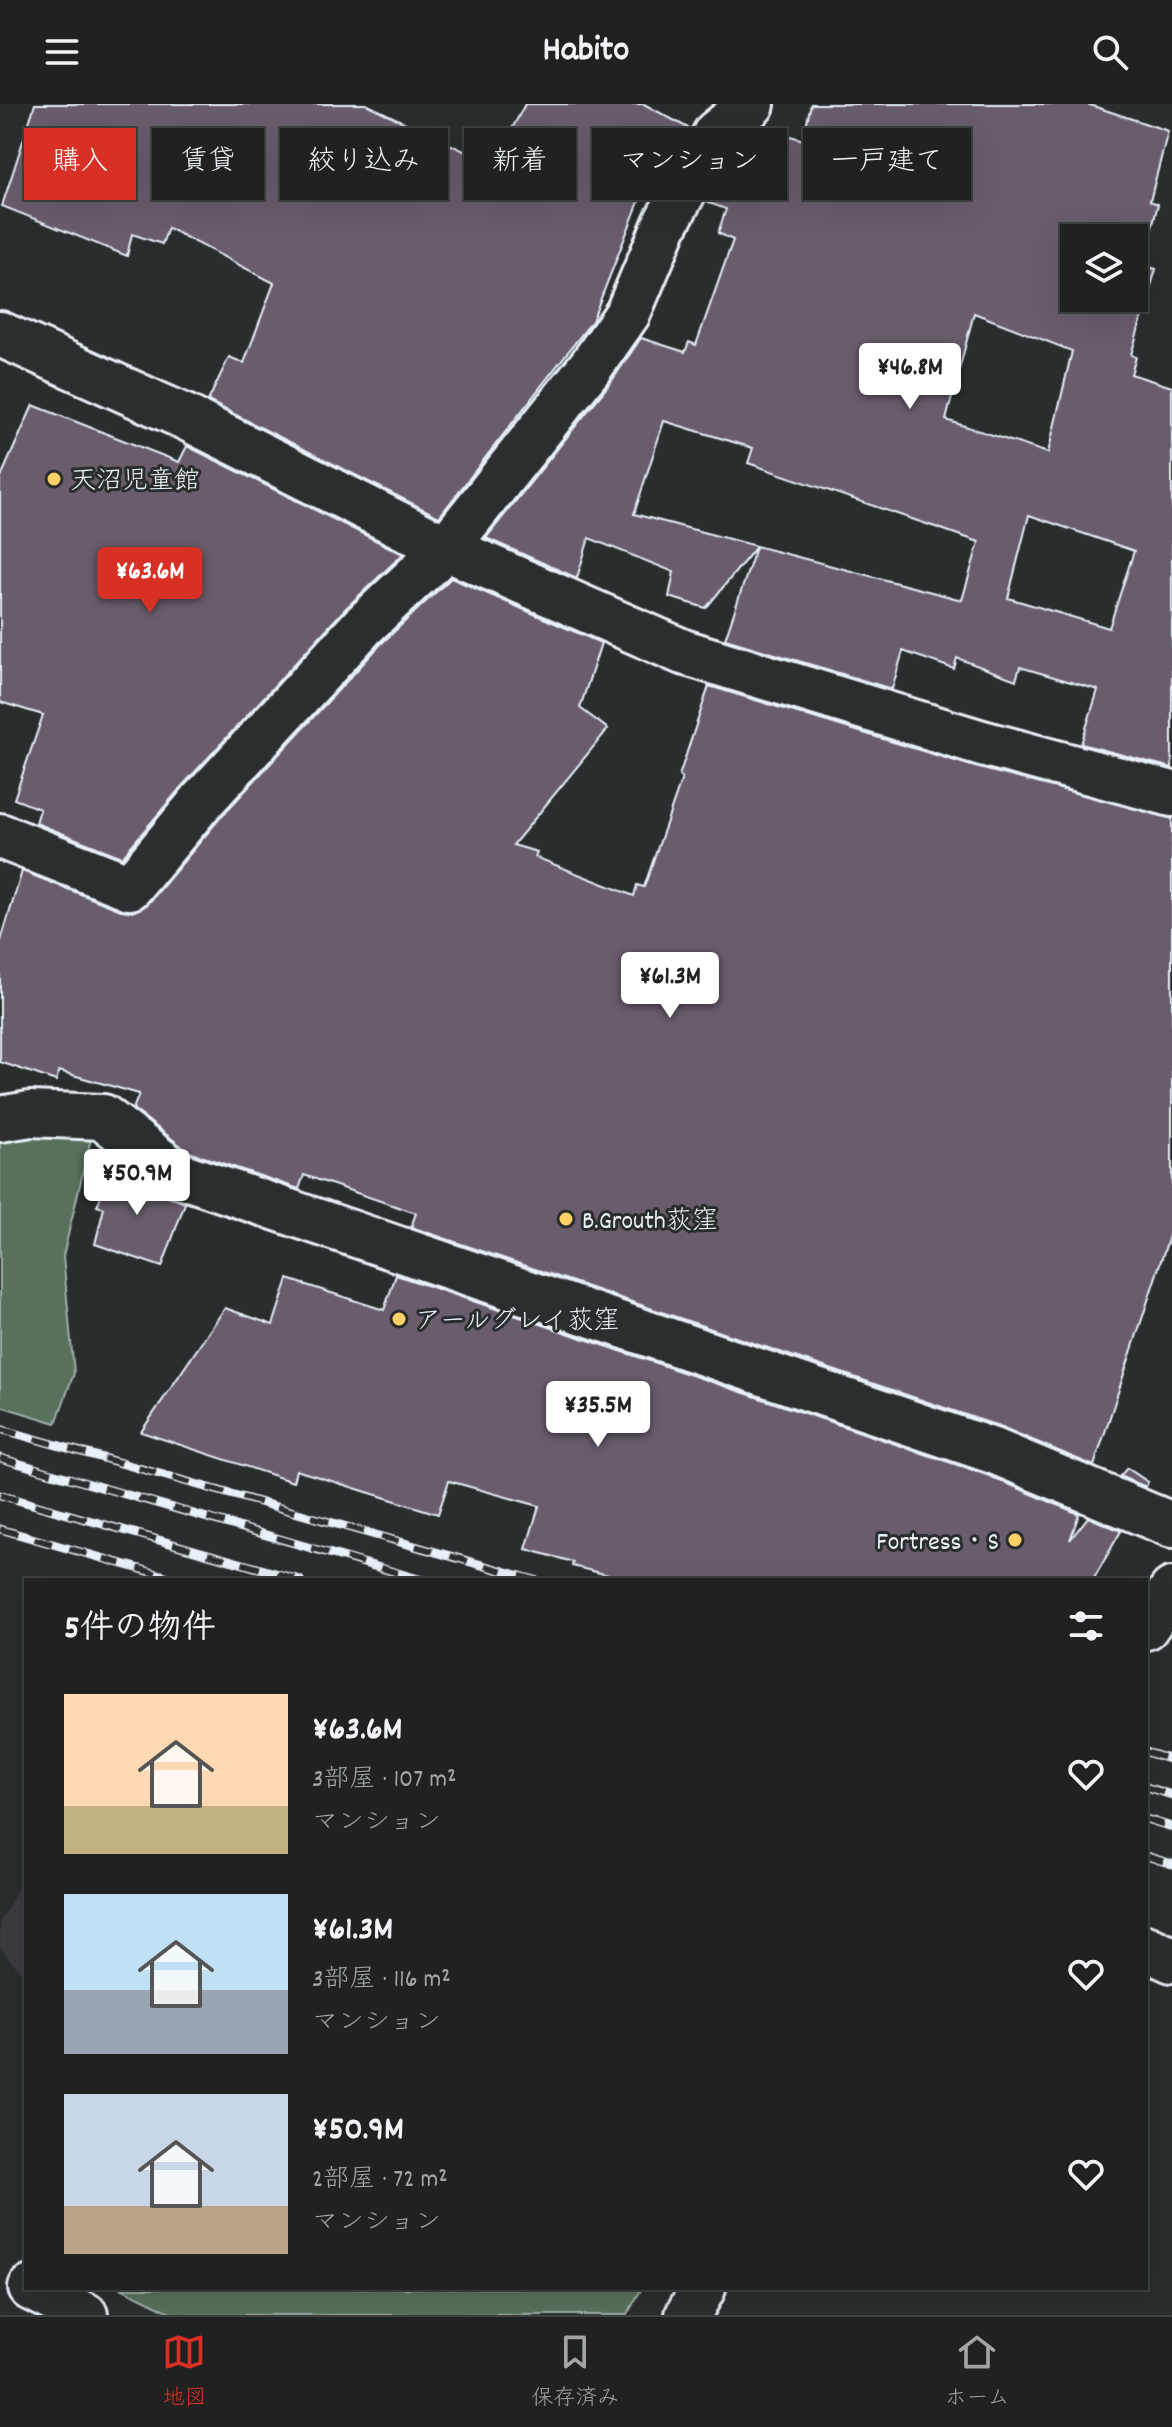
<!DOCTYPE html>
<html lang="ja">
<head>
<meta charset="utf-8">
<style>
  body { margin:0; font-family:Dekko,"Klee One",sans-serif; background:#2d2f2f; color:#f1f3f6; height:100vh; display:flex; flex-direction:column; font-size:30px; white-space:nowrap }
  * { box-sizing:border-box; margin:0 }
  p { font-size:26px; color:#a2a4a5 }
  .icon { flex:none; width:44px; height:44px; fill:none; stroke:currentColor; stroke-width:2; stroke-linecap:round; stroke-linejoin:round }
  .map { position:relative; flex:1; overflow:hidden }
  .drawer { position:absolute; left:24px; top:1474px; width:1124px; height:712px; display:flex; flex-direction:column; background:#202222; border-radius:0px; box-shadow:0 8px 32px #0002,0 0 0 2px #3d3f40 }
  .drawer>* { flex:none }
  .hud { position:absolute; left:24px; top:24px; width:1124px; height:72px; display:flex; gap:16px }
  .buttons { position:absolute; left:1060px; top:120px; display:grid; gap:16px }
  .buttons a { display:grid; place-items:center; width:88px; height:88px; border-radius:0px; background:#202222; box-shadow:0 8px 32px #0002,0 0 0 2px #3d3f40; font-size:40px }
  .price { position:absolute; translate:-50% -68px; padding:0 18px; border-radius:8px; background:#fff; color:#222; font-size:26px; line-height:52px; filter:drop-shadow(0 2px 4px #0008) }
  .price::after { content:''; position:absolute; left:50%; top:48px; width:24px; height:18px; margin-left:-12px; background:inherit; clip-path:polygon(0 0,100% 0,50% 100%) }
  .price.current { background:#d93025; color:#fff }
  ul { padding:0; list-style:none }
  li { display:flex; align-items:center; gap:24px; height:200px; padding:0 40px }
  li span { display:grid; place-items:center; flex:none; width:224px; height:160px; border-radius:0px; color:#555 }
  li>.icon { margin-inline-start:auto }
  span .icon { width:96px; height:96px; fill:#fffc; stroke-width:1 }
  li b { font-size:34px }
  h2 { display:flex; justify-content:space-between; align-items:center; height:96px; padding:0 40px; font-size:34px }
  .tag { padding:0 28px; border-radius:0px; background:#202222; box-shadow:0 8px 32px #0002,0 0 0 2px #3d3f40; font-size:28px; line-height:72px }
  .tag.current { background:#d93025; color:#fff }
  header { display:flex; justify-content:space-between; align-items:center; height:104px; padding:0 40px; background:#202222; font-size:36px; font-weight:700 }
  .dock { display:flex; justify-content:space-around; align-items:center; height:112px; border-top:2px solid #3d3f40; background:#202222; font-size:22px; color:#a2a4a5 }
  .dock a { display:grid; justify-items:center; gap:4px }
  .dock .current { color:#d93025 }
  .map>svg:first-child { display:block }
  .built { fill:#3d3b41 }
  .green { fill:#59705c; stroke:#a0b0aa; stroke-width:2 }
  .building { fill:#695d6c; stroke:#e8f1f8; stroke-width:2; fill-rule:evenodd }
  .lines { fill:none; stroke-linecap:round; stroke-linejoin:round }
  .minor-casing { stroke:#e8f1f8; stroke-width:50 }
  .minor { stroke:#2a2d2e; stroke-width:44 }
  .rail-casing { stroke:#e8f1f8; stroke-width:9 }
  .rail { stroke:#2a2d2e; stroke-width:6; stroke-dasharray:18; stroke-linecap:butt }
  .poi-dot { fill:#ffd166; stroke:#2a2d2e; stroke-width:3 }
  .labels { text-anchor:middle; stroke-width:6; stroke-linejoin:round; paint-order:stroke }
  .poi-label { font-size:26px; fill:#e8f1f8; stroke:#2a2d2e; text-anchor:start }
</style>
</head>
<body>
<header><svg class="icon" aria-label="menu" viewBox="0 0 24 24"><path d="M4 6h16M4 12h16M4 18h16"/></svg>Habito<svg class="icon" aria-label="search" viewBox="0 0 24 24"><circle cx="10" cy="10" r="6"/><path d="M15 15l6 6"/></svg></header>
<div class="map">
<svg width="1172" height="2211" viewBox="0 0 1172 2211">
  <rect width="100%" height="100%" fill="#2a2d2e"/>
  <filter id="ink" filterUnits="userSpaceOnUse"><feTurbulence type="fractalNoise" baseFrequency=".0125" numOctaves="2"/><feDisplacementMap in="SourceGraphic" scale="16" xChannelSelector="R" yChannelSelector="G"/><feConvolveMatrix kernelMatrix="1 2 1 2 8 2 1 2 1" color-interpolation-filters="sRGB"/></filter>
  <g filter="url(#ink)">
    <path class="built" d="M26,1768V1875L0,1843V1819Z"/>
    <g class="green">
      <path d="M93,1026L63,1152L74,1269L56,1319L0,1302V1033Z"/>
      <path d="M121,2184H642L627,2211H176Z"/>
    </g>
    <g class="building">
      <path d="M35,0H366L493,61L525,0H644L690,25L659,81L646,80L592,217L439,413L208,297L229,253L244,259L274,179L168,124L162,140L132,130L127,152L2,102Z"/>
      <path d="M811,0H1087L1168,27L1150,97L1158,100L1142,161L1156,165L1131,251L1136,253L1131,270L1172,283V664L1081,640L1098,586L1020,563L1016,576L957,554L954,565L903,547L892,585L725,535L756,443L706,504L669,493L674,468L589,434L577,474L486,434L611,278L641,234L685,248L689,238L696,241L733,136L718,129L726,105L706,98L734,48L745,54L751,33L763,23L803,36ZM1074,134H1134V194H1074ZM974,209L1072,247L1048,349L946,316ZM664,317L753,344L748,359L979,438L962,496L634,410ZM1029,411L1134,447L1109,524L1008,494Z"/>
      <path d="M33,301L179,358L187,342L403,450L345,505L183,681L122,753L36,719L40,705L14,695L43,611L0,598V375Z"/>
      <path d="M451,474L601,539L580,604L608,625L513,741L537,748L535,753L634,792L637,781L644,783L682,674L679,672L709,582L975,663L1172,714V1123L1094,1362L1004,1324L411,1123L416,1109L304,1071L299,1085L189,1048L133,1005L139,990L59,967L56,977L0,958V840L22,767L121,806L135,807L148,800L220,714L381,540Z"/>
      <path d="M115,1054L162,1090L185,1099L162,1163L95,1140L104,1104L97,1102Z"/>
      <path d="M396,1171L987,1371L1079,1410L1070,1436L1088,1413L1121,1427L1093,1476H628L572,1462L573,1458L526,1445L539,1402L449,1377L438,1410L296,1366L293,1378L141,1328L225,1204L273,1221L288,1175L384,1206Z"/>
      <path d="M1127,1364L1148,1378L1146,1383L1120,1372Z"/>
    </g>
    <g class="lines">
      <g class="minor-casing">
        <g id="minor">
          <path d="M0,230L185,313L446,444L683,548L982,639L1172,690"/>
          <path d="M0,732L130,783L201,698L363,522L446,444L591,262L628,209L666,119L716,29L752,0"/>
          <path d="M0,1015L30,1010L103,1013L177,1070L996,1348L1172,1421"/>
          <path d="M1146,1523L1172,1486"/>
          <path d="M1146,1844L1172,1856"/>
          <path d="M31,2184L85,2211"/>
          <path d="M688,2211L703,2184"/>
        </g>
      </g>
      <use href="#minor" class="minor"/>
      <g class="rail-casing">
        <g id="rail">
          <path d="M0,1325L535,1476"/>
          <path d="M0,1354L422,1476"/>
          <path d="M0,1391L300,1476"/>
          <path d="M0,1425L179,1476"/>
          <path d="M1146,1648L1172,1656"/>
          <path d="M1146,1683L1172,1691"/>
          <path d="M1146,1715L1172,1723"/>
          <path d="M1146,1752L1172,1760"/>
        </g>
      </g>
      <use href="#rail" class="rail"/>
    </g>
  </g>
  <g class="poi-dot">
    <circle cx="54" cy="375" r="8"/>
    <circle cx="566" cy="1115" r="8"/>
    <circle cx="399" cy="1215" r="8"/>
    <circle cx="1015" cy="1436" r="8"/>
  </g>
  <g class="labels">
    <g class="poi-label">
      <text x="70" y="384">天沼児童館</text>
      <text x="582" y="1124">B.Grouth荻窪</text>
      <text x="415" y="1224">アールグレイ荻窪</text>
      <text x="999" y="1445" text-anchor="end">Fortress・S</text>
    </g>
  </g>
</svg>
<div class="buttons">
<a><svg class="icon" aria-label="layers" viewBox="0 0 24 24"><path d="M12 4l9 5-9 5-9-5zM3 14l9 5 9-5"/></svg></a>
</div>
<b class="price" style="left:910px;top:307px">¥46.8M</b>
<b class="price current" style="left:150px;top:511px">¥63.6M</b>
<b class="price" style="left:670px;top:916px">¥61.3M</b>
<b class="price" style="left:137px;top:1113px">¥50.9M</b>
<b class="price" style="left:598px;top:1345px">¥35.5M</b>
<div class="hud">
<a class="tag current">購入</a>
<a class="tag">賃貸</a>
<a class="tag">絞り込み</a>
<a class="tag">新着</a>
<a class="tag">マンション</a>
<a class="tag">一戸建て</a>
</div>
<section class="drawer">
<h2>5件の物件<svg class="icon" aria-label="filters" viewBox="0 0 24 24"><path d="M4 7h16M4 17h16"/><circle cx="9" cy="7" r="2"/><circle cx="15" cy="17" r="2"/></svg></h2>
<ul>
<li><span style="background:linear-gradient(#ffd9b3 70%,#c2b280 0)"><svg class="icon" aria-label="home" viewBox="0 0 24 24"><path d="M3 11l9-7 9 7M6 9v11h12V9"/></svg></span><div><b>¥63.6M</b><p>3部屋 · 107 m²</p><p>マンション</p></div><svg class="icon" aria-label="heart" viewBox="0 0 24 24"><path d="M12 20l-8-8c-3-5 5-10 8-4 3-6 11-1 8 4z"/></svg></li>
<li><span style="background:linear-gradient(#bfe0f5 60%,#9aa5b1 0)"><svg class="icon" aria-label="home" viewBox="0 0 24 24"><path d="M3 11l9-7 9 7M6 9v11h12V9"/></svg></span><div><b>¥61.3M</b><p>3部屋 · 116 m²</p><p>マンション</p></div><svg class="icon" aria-label="heart" viewBox="0 0 24 24"><path d="M12 20l-8-8c-3-5 5-10 8-4 3-6 11-1 8 4z"/></svg></li>
<li><span style="background:linear-gradient(#c9d6e8 70%,#b9a48a 0)"><svg class="icon" aria-label="home" viewBox="0 0 24 24"><path d="M3 11l9-7 9 7M6 9v11h12V9"/></svg></span><div><b>¥50.9M</b><p>2部屋 · 72 m²</p><p>マンション</p></div><svg class="icon" aria-label="heart" viewBox="0 0 24 24"><path d="M12 20l-8-8c-3-5 5-10 8-4 3-6 11-1 8 4z"/></svg></li>
</ul>
</section>
</div>
<nav class="dock">
<a class="current"><svg class="icon" aria-label="map" viewBox="0 0 24 24"><path d="M3 6l6-2 6 2 6-2v14l-6 2-6-2-6 2zM9 4v14M15 6v14"/></svg>地図</a>
<a><svg class="icon" aria-label="saved" viewBox="0 0 24 24"><path d="M7 4h10v16l-5-4-5 4z"/></svg>保存済み</a>
<a><svg class="icon" aria-label="home" viewBox="0 0 24 24"><path d="M3 11l9-7 9 7M6 9v11h12V9"/></svg>ホーム</a>
</nav>
</body>
</html>
